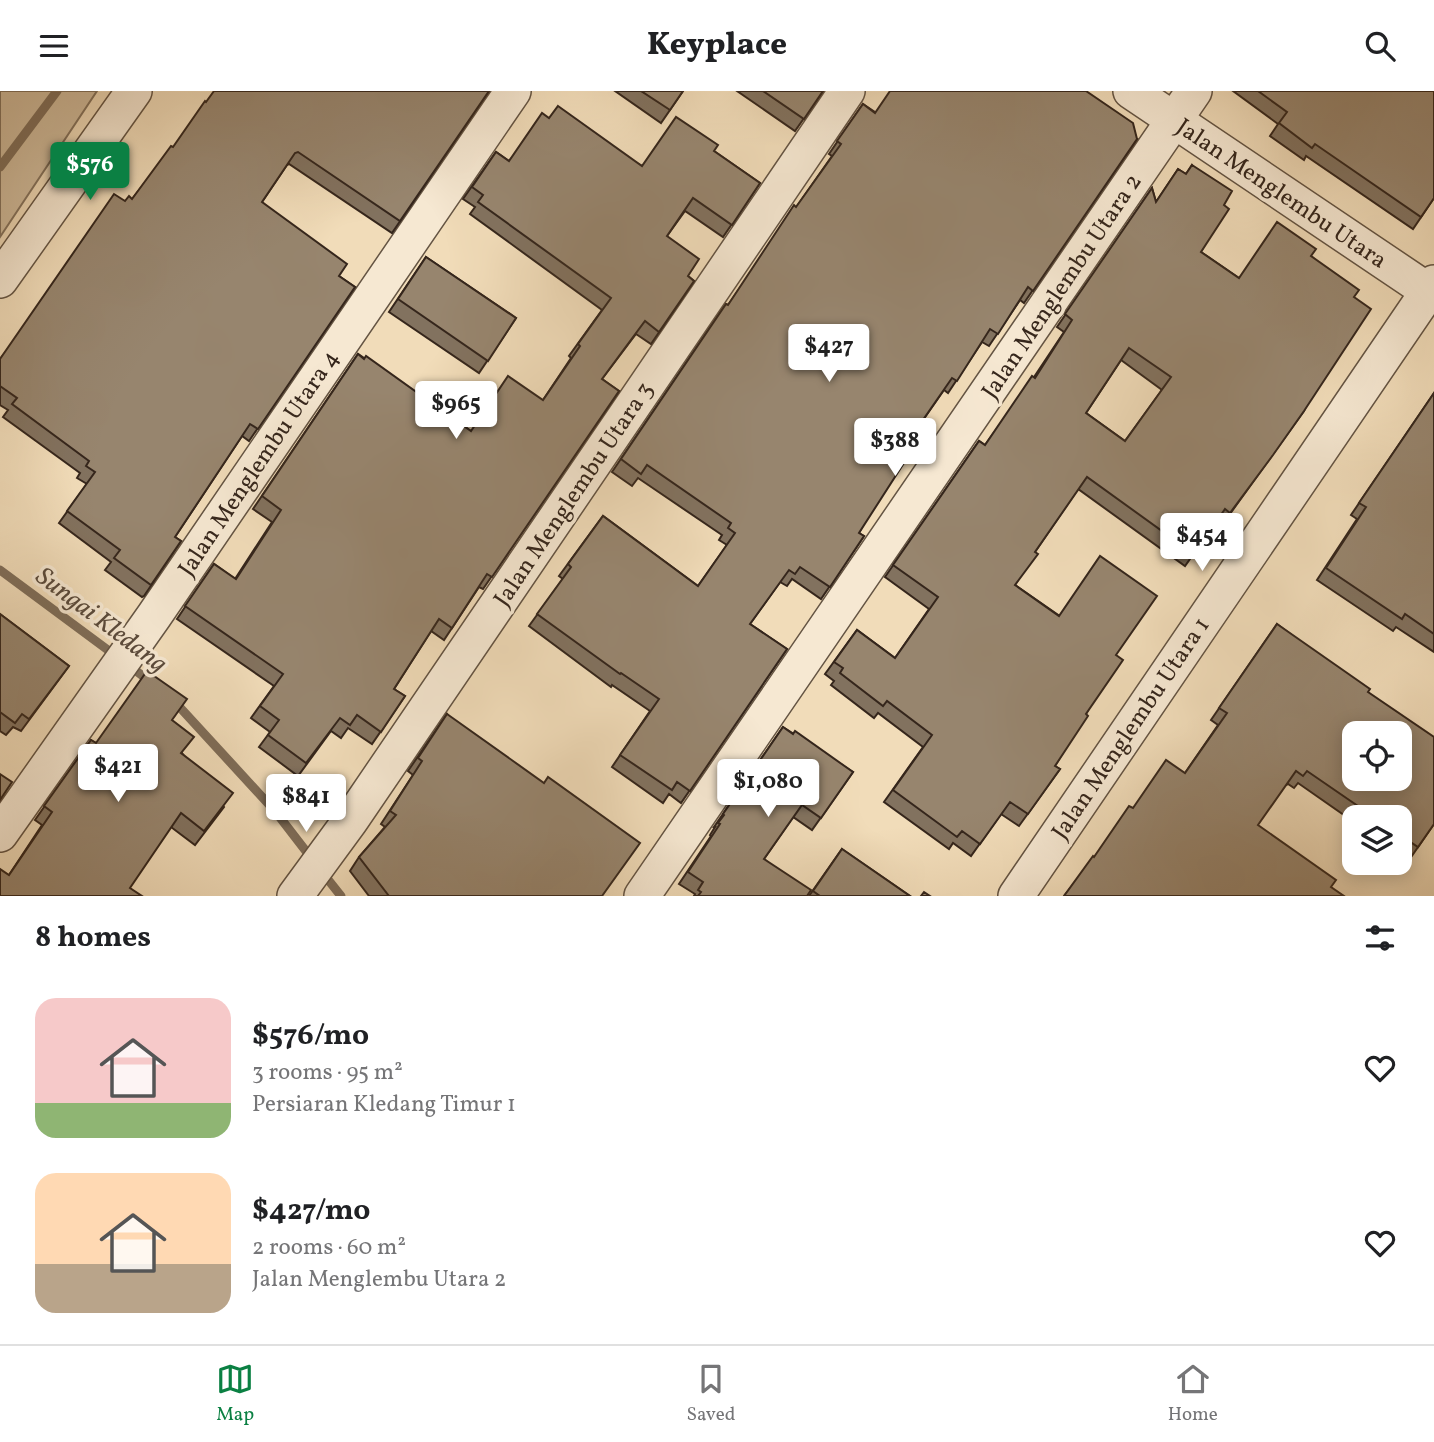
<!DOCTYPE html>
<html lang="en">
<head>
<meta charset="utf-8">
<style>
  body { margin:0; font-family:Vollkorn,serif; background:#f2f2f2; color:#202124; height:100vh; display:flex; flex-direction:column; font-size:26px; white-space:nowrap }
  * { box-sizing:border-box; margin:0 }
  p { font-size:23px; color:#757577 }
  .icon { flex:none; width:38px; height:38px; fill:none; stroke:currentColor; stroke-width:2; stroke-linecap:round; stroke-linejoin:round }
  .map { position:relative; height:805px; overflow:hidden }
  .drawer { display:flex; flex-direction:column; background:#fff; flex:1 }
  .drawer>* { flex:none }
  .fabs { position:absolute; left:1342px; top:630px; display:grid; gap:14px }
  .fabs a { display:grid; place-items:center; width:70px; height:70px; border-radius:14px; background:#fff; box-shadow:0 4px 18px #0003; font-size:35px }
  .price { position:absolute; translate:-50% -60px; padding:0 16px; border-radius:7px; background:#fff; color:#222; font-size:23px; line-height:46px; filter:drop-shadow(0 2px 4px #0008) }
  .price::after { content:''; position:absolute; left:50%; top:42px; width:21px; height:16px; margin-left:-10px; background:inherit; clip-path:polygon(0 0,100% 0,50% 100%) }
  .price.on { background:#0b8043; color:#fff }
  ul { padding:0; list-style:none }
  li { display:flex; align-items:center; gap:21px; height:175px; padding:0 35px }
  li span { display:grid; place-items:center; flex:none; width:196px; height:140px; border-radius:21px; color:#555 }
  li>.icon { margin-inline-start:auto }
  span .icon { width:84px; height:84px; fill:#fffc; stroke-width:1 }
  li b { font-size:30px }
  h2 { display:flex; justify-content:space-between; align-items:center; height:84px; padding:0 35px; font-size:30px }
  header { display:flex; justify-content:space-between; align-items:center; height:91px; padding:0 35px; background:#fff; font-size:32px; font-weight:800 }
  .tab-bar { display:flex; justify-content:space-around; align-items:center; height:98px; border-top:2px solid #e0e0e0; background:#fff; font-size:19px; color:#757577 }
  .tab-bar a { display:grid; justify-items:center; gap:4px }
  .tab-bar .on { color:#0b8043 }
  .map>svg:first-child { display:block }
  .green { fill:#d1bd9e; stroke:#83725d; stroke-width:2 }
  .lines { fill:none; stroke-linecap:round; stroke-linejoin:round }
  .stream { stroke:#7f6e5a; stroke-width:9 }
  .street-casing { stroke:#645443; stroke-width:38 }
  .street { stroke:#f6e8d2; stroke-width:35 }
  .wall { fill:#82725f; stroke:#35261c; stroke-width:2; fill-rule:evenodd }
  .building { fill:#97856e; stroke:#35261c; stroke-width:2; fill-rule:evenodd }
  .labels { text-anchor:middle; stroke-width:7; stroke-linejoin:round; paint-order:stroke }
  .street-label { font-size:24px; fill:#35261c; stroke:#f6e8d2 }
  .water-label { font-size:26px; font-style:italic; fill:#5a4a3b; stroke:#f6e8d2 }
</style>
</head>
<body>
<header><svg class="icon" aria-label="menu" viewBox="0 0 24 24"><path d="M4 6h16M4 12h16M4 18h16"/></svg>Keyplace<svg class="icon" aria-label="search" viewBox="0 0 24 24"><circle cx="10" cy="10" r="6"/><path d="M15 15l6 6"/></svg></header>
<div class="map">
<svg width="1434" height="805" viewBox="0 0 1434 805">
  <rect width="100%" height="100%" fill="#f1dcb9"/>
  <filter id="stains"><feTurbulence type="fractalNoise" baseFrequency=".00286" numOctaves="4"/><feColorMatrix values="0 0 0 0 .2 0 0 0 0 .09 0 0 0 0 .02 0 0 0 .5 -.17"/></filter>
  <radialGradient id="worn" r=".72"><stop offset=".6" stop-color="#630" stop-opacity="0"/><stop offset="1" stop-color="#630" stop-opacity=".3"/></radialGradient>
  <path class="green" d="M0,0H97L0,146Z"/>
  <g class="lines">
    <g class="stream">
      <path d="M0,76L57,0"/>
      <path d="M0,479L116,565"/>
      <path d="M127,573L152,592"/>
      <path d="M174,610L275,720L312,768"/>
      <path d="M322,781L341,805"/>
    </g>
    <g class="street-casing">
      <g id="street">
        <path d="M1131,0L1434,204"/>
        <path d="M0,189L134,0"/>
        <path d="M0,743L154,525L513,0"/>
        <path d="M295,805L350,730L847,0"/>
        <path d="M642,805L1194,0"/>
        <path d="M1016,805L1434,192"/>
      </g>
    </g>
    <use href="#street" class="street"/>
  </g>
  <g class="wall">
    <path d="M489,0L392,142L289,73L287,74L262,111L339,185L355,196L249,350L242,345L175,446L181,450L144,505L142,506L105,479L111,471L59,432L87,393L77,387L80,382L3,326L8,319L0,314V268L125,110L132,108L173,56Z"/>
    <path d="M615,0H683L661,32Z"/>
    <path d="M737,0H823L795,40Z"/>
    <path d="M1233,0H1434V107L1413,138L1306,65L1304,69L1270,45L1278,33Z"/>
    <path d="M863,13L875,21L1137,48L1024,212L1020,209L989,255L982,251L948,302L944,299L907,352L859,442L864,445L821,508L792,488L787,495L780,491L750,533L787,558L681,712L669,703L663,712L612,676L650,620L612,594L611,596L529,535L563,488L559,485L603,425L698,495L727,454L719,449L722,444L638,387L632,395L612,381L726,213L728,214L832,65L829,63Z"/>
    <path d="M549,27L642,75L714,60L760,92L723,146L685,120L667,145L688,185L694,190L651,253L636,243L602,288L619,300L483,498L479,496L444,549L431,540L394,598L405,605L372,653L348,637L341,647L331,640L298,685L259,656L270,641L251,627L274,595L177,528L214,473L235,488L272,431L253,418L358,263L471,340L543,309L571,267L569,265L602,219L470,123L475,116L463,108L496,61L509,70Z"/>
    <path d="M1192,74L1224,114L1201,161L1239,187L1311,165L1354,206L1304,320L1222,434L1216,431L1185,475L1078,398L1035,461L1015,494L1116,564L1086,623L1055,675L1060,678L1019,735L1001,723L971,765L953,752L949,758L884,711L923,656L878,622L874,627L831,594L834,590L825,583L857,539L895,567L929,518L885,486L979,350L985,354L1034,286L1064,241L1057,236L1152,97L1156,111L1178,78L1186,83ZM1121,269L1162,299L1125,350L1086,322Z"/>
    <path d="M426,166L516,227L479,282L389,221Z"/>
    <path d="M1434,302V561L1396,536L1393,540L1317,489L1357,428L1351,424Z"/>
    <path d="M0,523L69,575L21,640L13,636L6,644L0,640Z"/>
    <path d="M1277,533L1368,601L1434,733L1409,769L1400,762V726H1354V731L1298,692L1294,697L1288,693L1064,805L1133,717L1185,682L1218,634L1211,629Z"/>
    <path d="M447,623L602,805H369L350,780L359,766L385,736L381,733L413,684L408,680Z"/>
    <path d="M172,629L182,662L224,716L195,754L171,736L9,784L42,734L35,729L91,649L96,652Z"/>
    <path d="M783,636L853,681L812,739L793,726L764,768L807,805H694L695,803L679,793L711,745L710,744L715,736H714Z"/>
    <path d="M842,758L910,805H809Z"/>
  </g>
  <g class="building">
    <path d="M214,0H489L400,130L298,61L295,62L262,111L347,173L339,185L355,196L258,338L250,333L175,446L181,450L151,494L114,467L120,459L67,420L95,381L86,375L89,370L12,313L17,307L0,295V268L114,103L125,110L129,105L132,108L171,55L173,56L205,10L206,11Z"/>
    <path d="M641,0H683L670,19Z"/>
    <path d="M763,0H823L804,28Z"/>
    <path d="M890,0H1086L1133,32L1137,48L1033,200L1028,196L998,243L990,238L957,290L952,287L907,352L909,354L907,358L911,361L859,442L864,445L830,496L800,476L795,483L789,479L750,533L787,558L690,700L677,691L672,699L620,664L659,608L621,582L620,583L537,523L571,476L568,473L603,425L698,495L735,442L728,437L731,432L647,374L641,383L621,368L726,213L728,214L794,114L796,116L841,53L837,50L863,13L875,22Z"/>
    <path d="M1258,0H1434V107L1421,126L1315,53L1312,57L1279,32L1287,21Z"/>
    <path d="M558,15L642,75L676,26L718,54L714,60L760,92L732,134L693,107L667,145L699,168L688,185L694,190L659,241L645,230L602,288L619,300L492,486L487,483L452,537L439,528L394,598L405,605L381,641L357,624L350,634L340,627L306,672L268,644L279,629L260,615L283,583L185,515L214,473L236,488L281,419L262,405L358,263L364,268L366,265L471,340L508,285L543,309L580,255L578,253L611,207L478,111L483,104L472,96L496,61L509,70L542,22L549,27Z"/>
    <path d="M1192,74L1232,100L1224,114L1229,118L1201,161L1239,187L1277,131L1316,158L1311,165L1359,199L1354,206L1371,218L1304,320L1273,364L1230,422L1225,418L1194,463L1087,386L1035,461L1038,463L1015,494L1059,525L1100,465L1157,505L1116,564L1123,569L1086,623L1088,625L1055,675L1060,678L1028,723L1010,711L980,753L962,740L957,746L893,699L932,644L887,610L883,615L840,582L843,577L834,571L857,539L895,567L938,506L893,474L979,350L985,354L1032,285L1035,287L1072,229L1065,223L1152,97L1156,111L1178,78L1186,83ZM1129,257L1171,286L1125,350L1086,322Z"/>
    <path d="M426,166L516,227L488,270L398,208Z"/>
    <path d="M1434,302V543L1405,523L1402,528L1326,477L1366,416L1359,412Z"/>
    <path d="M0,523L69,575L29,628L22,623L15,632L0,621Z"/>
    <path d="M1277,533L1370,598L1368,601L1434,646V733L1418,756L1400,744V726H1374L1307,680L1303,685L1296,680L1258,734L1336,789L1331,796L1344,805H1064L1093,765L1094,766L1129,715L1133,717L1166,669L1185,682L1227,622L1219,617ZM1354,642H1400V688H1354Z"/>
    <path d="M147,580L187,608L172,629L194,646L181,662L233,702L204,740L181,722L130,797L142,805H0V778L9,784L52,721L44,715L91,649L96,652Z"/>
    <path d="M447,623L544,692L548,686L640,752L602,805H389L359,766L396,724L390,720L422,670L418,667Z"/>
    <path d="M783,636L793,643L795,640L853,681L821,727L802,714L764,768L811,799L807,805H698L701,801L698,799L703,791L688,781L720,733L718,732L724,724L723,723Z"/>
    <path d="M0,683L12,691L0,709Z"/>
    <path d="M842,758L910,805H820L813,800Z"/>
    <path d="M924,801L930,805H921Z"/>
  </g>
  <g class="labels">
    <g class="street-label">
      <text transform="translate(1282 102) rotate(34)" y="8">Jalan Menglembu Utara</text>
      <text transform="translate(1061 195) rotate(-56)" y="8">Jalan Menglembu Utara 2</text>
      <text transform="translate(258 372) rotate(-56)" y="8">Jalan Menglembu Utara 4</text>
      <text transform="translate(573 403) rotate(-56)" y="8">Jalan Menglembu Utara 3</text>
      <text transform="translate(1130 637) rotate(-56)" y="8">Jalan Menglembu Utara 1</text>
    </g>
    <g class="water-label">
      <text transform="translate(102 528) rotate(37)" y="9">Sungai Kledang</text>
    </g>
  </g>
  <rect width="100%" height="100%" filter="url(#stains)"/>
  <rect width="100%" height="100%" fill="url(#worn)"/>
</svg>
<div class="fabs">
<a><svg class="icon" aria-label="locate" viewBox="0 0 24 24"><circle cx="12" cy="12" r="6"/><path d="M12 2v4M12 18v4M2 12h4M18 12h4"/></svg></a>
<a><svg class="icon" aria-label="layers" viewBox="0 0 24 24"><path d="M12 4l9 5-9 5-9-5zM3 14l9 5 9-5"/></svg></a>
</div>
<b class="price on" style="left:90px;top:111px">$576</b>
<b class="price" style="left:829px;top:293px">$427</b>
<b class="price" style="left:456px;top:350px">$965</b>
<b class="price" style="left:895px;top:387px">$388</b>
<b class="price" style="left:1202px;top:482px">$454</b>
<b class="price" style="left:118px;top:713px">$421</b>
<b class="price" style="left:768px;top:728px">$1,080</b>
<b class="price" style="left:306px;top:743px">$841</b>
</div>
<section class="drawer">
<h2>8 homes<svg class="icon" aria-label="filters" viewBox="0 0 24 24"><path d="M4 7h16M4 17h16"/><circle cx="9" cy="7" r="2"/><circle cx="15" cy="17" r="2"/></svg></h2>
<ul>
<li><span style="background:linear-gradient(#f6c9c9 75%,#8fb573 0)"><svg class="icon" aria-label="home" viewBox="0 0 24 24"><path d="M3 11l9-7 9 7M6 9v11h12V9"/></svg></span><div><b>$576/mo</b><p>3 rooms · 95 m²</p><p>Persiaran Kledang Timur 1</p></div><svg class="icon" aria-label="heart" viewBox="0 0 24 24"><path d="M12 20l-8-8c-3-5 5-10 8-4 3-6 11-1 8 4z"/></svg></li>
<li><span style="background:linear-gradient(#ffd9b3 65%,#b9a48a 0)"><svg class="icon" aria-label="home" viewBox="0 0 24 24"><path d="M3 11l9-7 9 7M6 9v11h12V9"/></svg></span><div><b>$427/mo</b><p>2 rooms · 60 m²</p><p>Jalan Menglembu Utara 2</p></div><svg class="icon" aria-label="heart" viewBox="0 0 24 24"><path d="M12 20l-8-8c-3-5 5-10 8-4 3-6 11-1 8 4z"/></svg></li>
</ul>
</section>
<nav class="tab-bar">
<a class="on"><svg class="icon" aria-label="map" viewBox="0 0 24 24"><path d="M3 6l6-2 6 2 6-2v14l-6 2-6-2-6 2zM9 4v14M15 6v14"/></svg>Map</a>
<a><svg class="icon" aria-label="saved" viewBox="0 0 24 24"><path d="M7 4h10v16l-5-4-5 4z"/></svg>Saved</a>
<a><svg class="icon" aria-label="home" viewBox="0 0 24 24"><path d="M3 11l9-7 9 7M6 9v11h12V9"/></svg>Home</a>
</nav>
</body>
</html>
